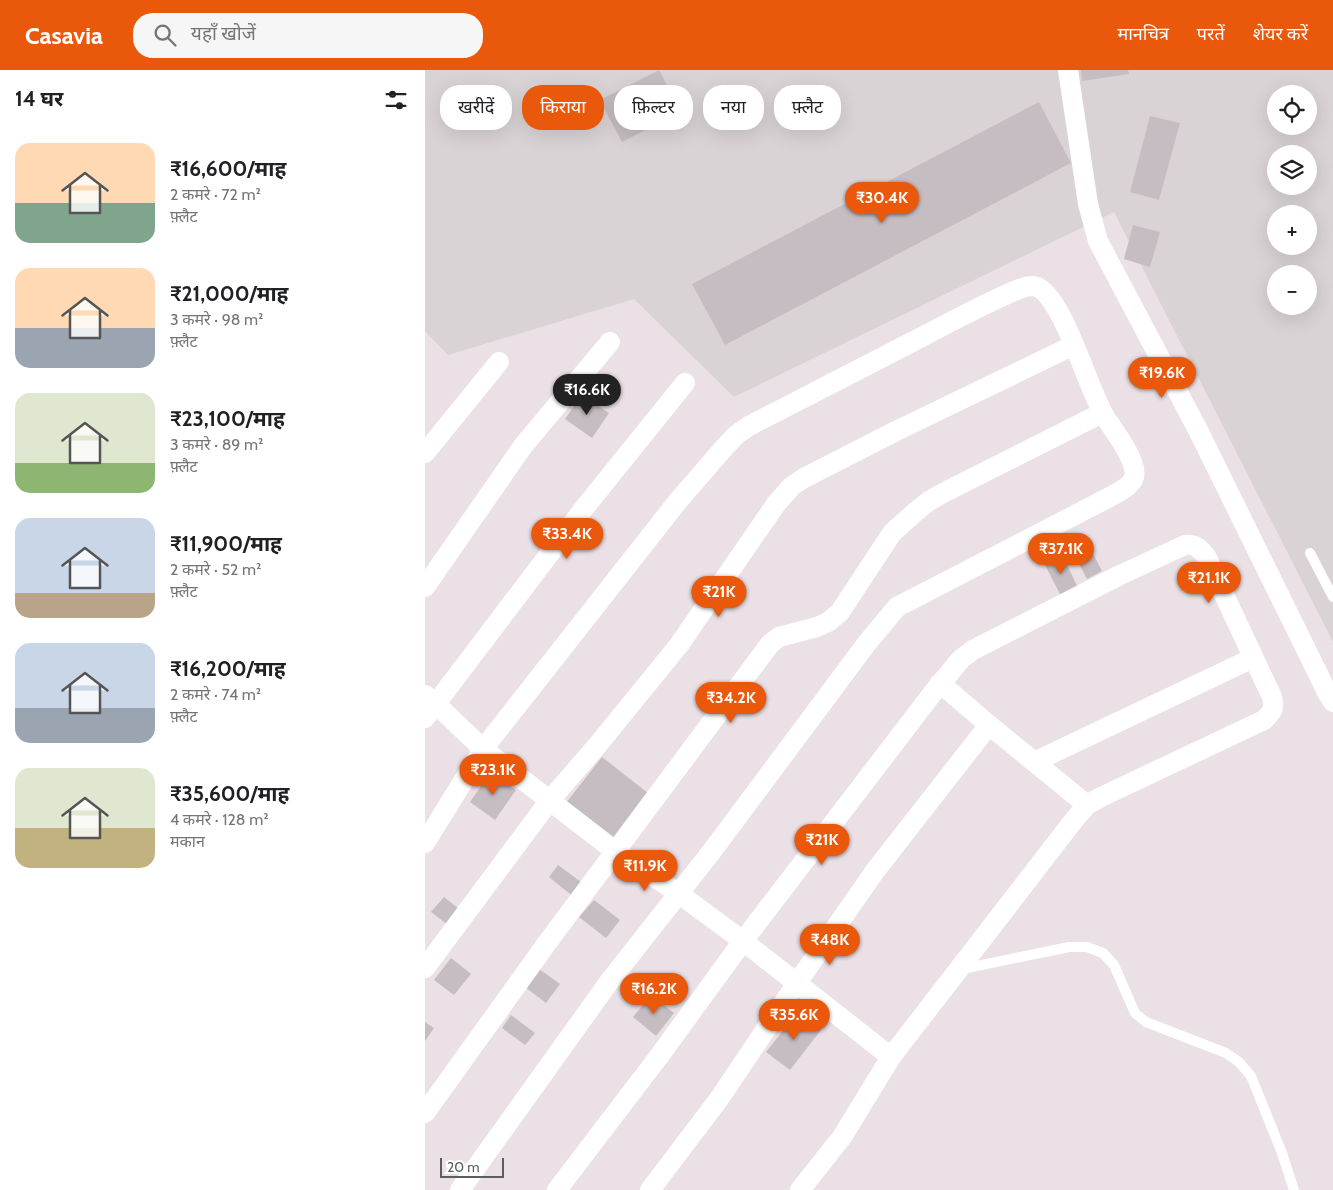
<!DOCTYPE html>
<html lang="hi">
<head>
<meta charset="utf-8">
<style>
  body { margin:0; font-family:Cabin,"Noto Sans Devanagari",sans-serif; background:#f6f6f6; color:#202124; height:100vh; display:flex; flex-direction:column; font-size:19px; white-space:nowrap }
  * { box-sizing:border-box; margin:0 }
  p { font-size:16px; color:#757577 }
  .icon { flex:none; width:28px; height:28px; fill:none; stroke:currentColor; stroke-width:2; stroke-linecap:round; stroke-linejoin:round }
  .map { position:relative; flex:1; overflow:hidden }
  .side { display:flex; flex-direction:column; background:#fff; width:425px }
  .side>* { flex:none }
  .banner { position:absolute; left:15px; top:15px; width:475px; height:45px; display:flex; gap:10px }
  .buttons { position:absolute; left:842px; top:15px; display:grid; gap:10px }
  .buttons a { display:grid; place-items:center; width:50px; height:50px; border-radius:50%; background:#fff; box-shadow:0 5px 20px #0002; font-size:25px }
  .scale { position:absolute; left:15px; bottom:12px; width:64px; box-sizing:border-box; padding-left:5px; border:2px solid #59605b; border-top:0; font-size:14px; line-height:18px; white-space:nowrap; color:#59605b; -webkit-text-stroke:4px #fff; paint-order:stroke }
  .price { position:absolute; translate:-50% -42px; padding:0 11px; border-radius:18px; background:#ea580c; color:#fff; font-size:16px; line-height:32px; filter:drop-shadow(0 1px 2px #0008) }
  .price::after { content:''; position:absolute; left:50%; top:30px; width:15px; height:11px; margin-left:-8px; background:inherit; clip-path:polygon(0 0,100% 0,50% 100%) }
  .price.active { background:#222; color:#fff }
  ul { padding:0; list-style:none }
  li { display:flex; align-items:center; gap:15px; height:125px; padding:0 15px }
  li span { display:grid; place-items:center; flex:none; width:140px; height:100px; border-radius:15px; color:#555 }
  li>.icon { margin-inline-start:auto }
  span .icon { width:60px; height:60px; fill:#fffc; stroke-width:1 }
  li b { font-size:21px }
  h2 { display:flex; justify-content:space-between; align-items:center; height:60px; padding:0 15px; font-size:21px }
  .tag { padding:0 18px; border-radius:20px; background:#fff; box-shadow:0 5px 20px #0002; font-size:18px; line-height:45px }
  .tag.active { background:#ea580c; color:#fff }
  header { display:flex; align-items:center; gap:30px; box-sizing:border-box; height:70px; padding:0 25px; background:#ea580c; color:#fff }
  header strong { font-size:24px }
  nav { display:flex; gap:28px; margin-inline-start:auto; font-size:18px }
  .search { width:350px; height:45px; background:#f6f6f6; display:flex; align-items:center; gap:12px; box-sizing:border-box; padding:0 18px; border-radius:20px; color:#757577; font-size:19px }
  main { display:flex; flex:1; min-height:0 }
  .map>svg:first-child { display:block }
  .industrial { fill:#d9d3d6; fill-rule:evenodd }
  .building { fill:#c6bdc2 }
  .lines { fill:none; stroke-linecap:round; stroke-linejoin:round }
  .lane { stroke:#fff; stroke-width:10 }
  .street { stroke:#fff; stroke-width:20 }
</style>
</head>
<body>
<header>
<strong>Casavia</strong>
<div class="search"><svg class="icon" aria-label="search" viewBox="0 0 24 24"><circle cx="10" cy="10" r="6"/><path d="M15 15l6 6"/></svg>यहाँ खोजें</div>
<nav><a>मानचित्र</a><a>परतें</a><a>शेयर करें</a></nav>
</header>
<main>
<section class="side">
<h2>14 घर<svg class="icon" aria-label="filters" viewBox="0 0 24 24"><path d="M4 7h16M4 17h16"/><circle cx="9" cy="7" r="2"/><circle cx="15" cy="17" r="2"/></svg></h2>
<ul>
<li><span style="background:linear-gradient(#ffd9b3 60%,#7fa58c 0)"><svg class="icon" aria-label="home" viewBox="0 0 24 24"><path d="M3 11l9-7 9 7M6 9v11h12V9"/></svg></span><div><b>₹16,600/माह</b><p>2 कमरे · 72 m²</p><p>फ़्लैट</p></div></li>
<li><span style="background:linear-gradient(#ffd9b3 60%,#9aa5b1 0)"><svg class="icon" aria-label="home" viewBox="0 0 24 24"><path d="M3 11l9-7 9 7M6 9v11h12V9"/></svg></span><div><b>₹21,000/माह</b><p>3 कमरे · 98 m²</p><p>फ़्लैट</p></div></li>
<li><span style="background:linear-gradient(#dfe7d0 70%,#8fb573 0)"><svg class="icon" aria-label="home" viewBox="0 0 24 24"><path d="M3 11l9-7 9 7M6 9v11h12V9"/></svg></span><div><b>₹23,100/माह</b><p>3 कमरे · 89 m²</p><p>फ़्लैट</p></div></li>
<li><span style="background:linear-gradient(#c9d6e8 75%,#b9a48a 0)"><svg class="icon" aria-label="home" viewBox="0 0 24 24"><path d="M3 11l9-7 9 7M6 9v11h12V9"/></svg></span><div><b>₹11,900/माह</b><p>2 कमरे · 52 m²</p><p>फ़्लैट</p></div></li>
<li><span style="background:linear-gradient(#c9d6e8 65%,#9aa5b1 0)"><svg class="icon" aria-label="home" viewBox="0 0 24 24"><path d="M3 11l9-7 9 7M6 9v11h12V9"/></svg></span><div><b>₹16,200/माह</b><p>2 कमरे · 74 m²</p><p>फ़्लैट</p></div></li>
<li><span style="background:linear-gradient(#dfe7d0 60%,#c2b280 0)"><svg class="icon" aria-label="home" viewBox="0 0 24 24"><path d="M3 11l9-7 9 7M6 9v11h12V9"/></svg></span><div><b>₹35,600/माह</b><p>4 कमरे · 128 m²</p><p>मकान</p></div></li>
</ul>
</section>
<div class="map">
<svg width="908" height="1120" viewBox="0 0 908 1120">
  <rect width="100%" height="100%" fill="#eae0e5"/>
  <path class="industrial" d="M0,0H908V572L689,142L309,327L209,229L23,285L0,261ZM851,24H884V56H851ZM851,84H884V116H851ZM851,144H884V176H851ZM851,204H884V236H851Z"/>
  <g class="building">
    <path d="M234,0L256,42L197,72L175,30Z"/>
    <path d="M656,0H703L704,4L657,11Z"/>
    <path d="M614,32L646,93L300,275L267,214Z"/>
    <path d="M725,46L755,53L734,130L705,122Z"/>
    <path d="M708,155L735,162L725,197L699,189Z"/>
    <path d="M157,325L184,343L167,368L140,349Z"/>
    <path d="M662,472L677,501L662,509L647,480Z"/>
    <path d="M637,484L653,518L636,526L619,493Z"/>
    <path d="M177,687L228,727L188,777L137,738Z"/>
    <path d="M66,702L91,720L70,750L45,732Z"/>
    <path d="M133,795L160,815L150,828L124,807Z"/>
    <path d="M19,827L39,843L27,858L6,842Z"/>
    <path d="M169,830L195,850L181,868L154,847Z"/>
    <path d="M26,888L46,904L29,925L9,910Z"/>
    <path d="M114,899L135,914L121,933L100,917Z"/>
    <path d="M226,925L249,943L231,966L208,947Z"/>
    <path d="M373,942L396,960L365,1000L341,982Z"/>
    <path d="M86,945L110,963L100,975L77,958Z"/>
    <path d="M0,952L9,958L0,971Z"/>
  </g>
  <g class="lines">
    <g class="lane">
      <path d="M885,483L908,527"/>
      <path d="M537,899L644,877H662L678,883L689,895L710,943L721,952L801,983L814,992L826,1006L857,1083L869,1120"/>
    </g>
    <g class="street">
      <path d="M643,0L663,134L673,171L773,360L903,624L908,632"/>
      <path d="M0,383L74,292"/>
      <path d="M0,517L98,376L185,272"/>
      <path d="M515,613L564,655L662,735"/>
      <path d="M0,625L11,634L58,679L190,781L253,823L318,871L466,987"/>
      <path d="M0,648L160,437L260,313"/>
      <path d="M609,692L828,588"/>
      <path d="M0,773L58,679L253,431L298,379L311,365L324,356C379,328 434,299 489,271C524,253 558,234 594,219C599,217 605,216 609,216C638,222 664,325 682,350C690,362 713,392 709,407C707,417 686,426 677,431L472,537L442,573L287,781L184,912L35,1120"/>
      <path d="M0,898L125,730L171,677L254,575L351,434L367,416L379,408L473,360L649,275"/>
      <path d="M0,1043L122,873L345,574L354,567L392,557L403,552L415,542L467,463L489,443L504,431L520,422L677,343"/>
      <path d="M132,1120L235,985L318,871L507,624L536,589L548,580L693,506L760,475C770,474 774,478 781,486L847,627C850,639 848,641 839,650L676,727L662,735L649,750L466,987L417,1067L375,1120"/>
      <path d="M225,1120L294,1029L372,913L450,801L564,655"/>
    </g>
  </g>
</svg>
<div class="buttons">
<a><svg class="icon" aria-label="locate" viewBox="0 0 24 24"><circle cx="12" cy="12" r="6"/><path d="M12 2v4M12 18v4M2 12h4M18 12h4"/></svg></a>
<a><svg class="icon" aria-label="layers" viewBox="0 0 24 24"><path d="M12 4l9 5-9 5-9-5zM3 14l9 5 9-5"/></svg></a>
<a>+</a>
<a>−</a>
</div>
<div class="scale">20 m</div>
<b class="price" style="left:457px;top:154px">₹30.4K</b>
<b class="price" style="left:737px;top:329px">₹19.6K</b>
<b class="price active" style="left:162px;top:346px">₹16.6K</b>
<b class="price" style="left:142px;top:490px">₹33.4K</b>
<b class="price" style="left:636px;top:505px">₹37.1K</b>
<b class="price" style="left:784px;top:534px">₹21.1K</b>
<b class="price" style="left:294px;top:548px">₹21K</b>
<b class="price" style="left:306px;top:654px">₹34.2K</b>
<b class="price" style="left:68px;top:726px">₹23.1K</b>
<b class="price" style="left:397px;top:796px">₹21K</b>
<b class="price" style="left:220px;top:822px">₹11.9K</b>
<b class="price" style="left:405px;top:896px">₹48K</b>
<b class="price" style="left:229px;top:945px">₹16.2K</b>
<b class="price" style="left:369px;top:971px">₹35.6K</b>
<div class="banner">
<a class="tag">खरीदें</a>
<a class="tag active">किराया</a>
<a class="tag">फ़िल्टर</a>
<a class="tag">नया</a>
<a class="tag">फ़्लैट</a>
</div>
</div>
</main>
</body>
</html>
